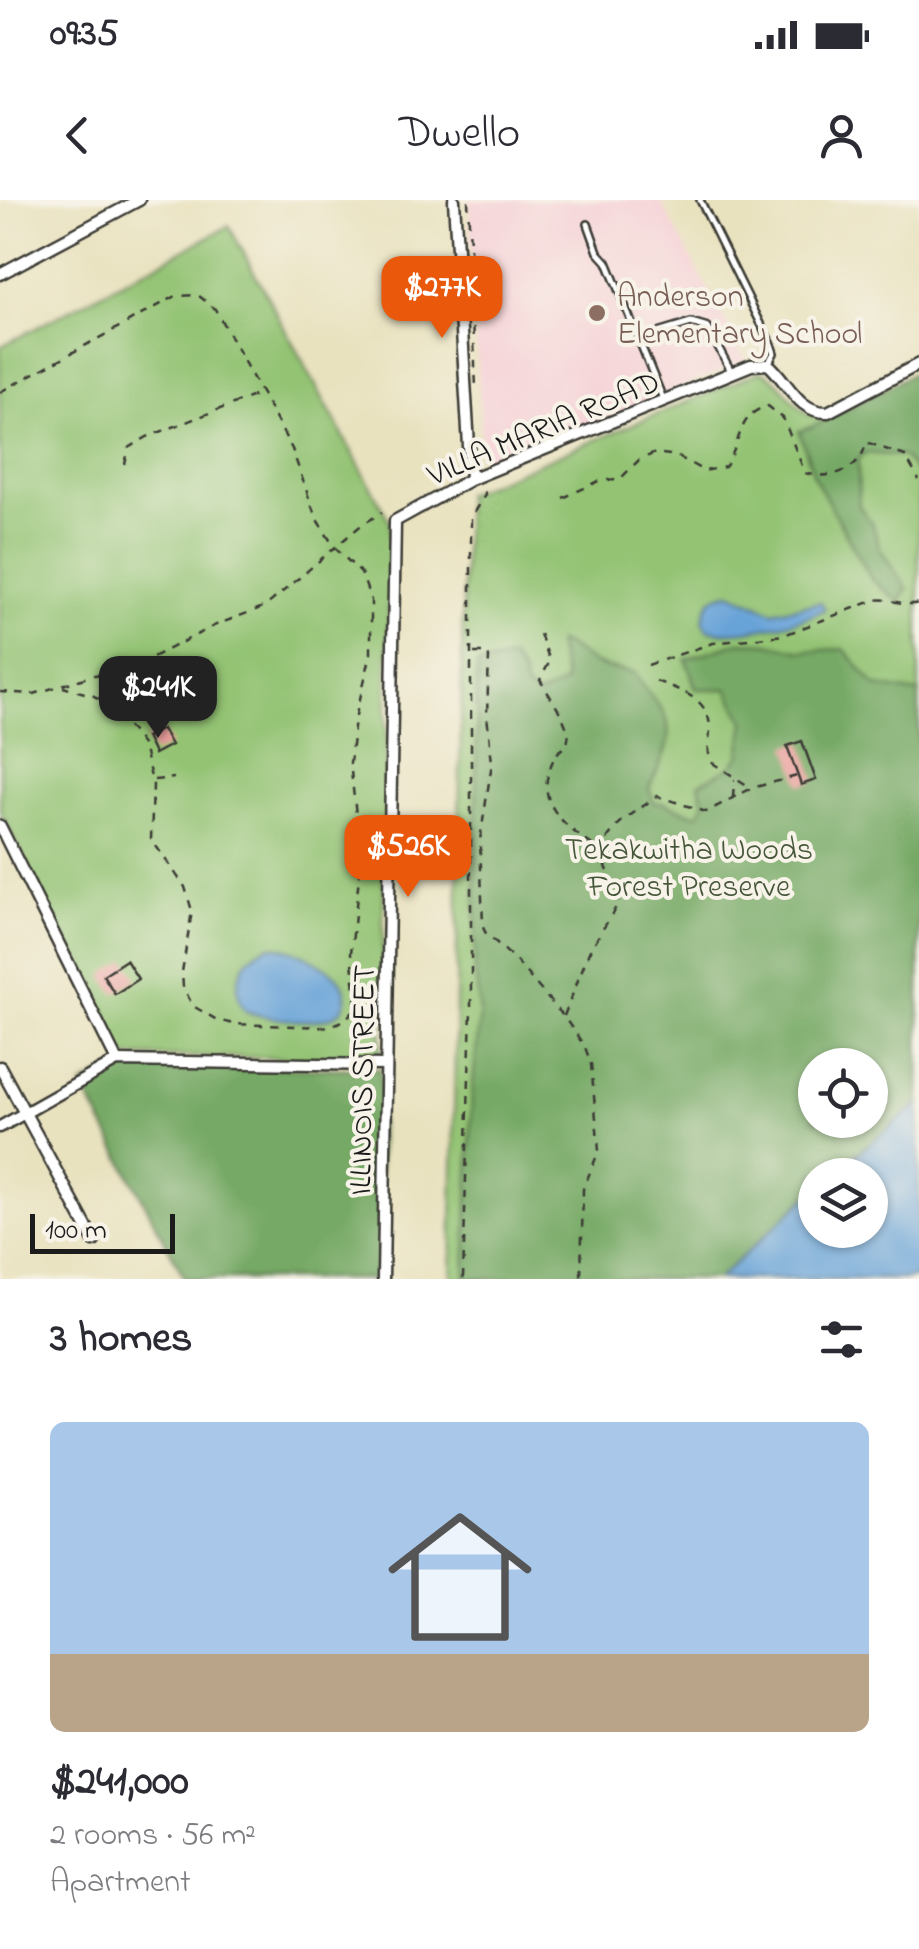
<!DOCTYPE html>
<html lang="en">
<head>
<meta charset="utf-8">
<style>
  body { margin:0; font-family:"Indie Flower",sans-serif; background:#f7f7f7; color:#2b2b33; height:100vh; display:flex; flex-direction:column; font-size:38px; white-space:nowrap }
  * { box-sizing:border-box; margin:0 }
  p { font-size:32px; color:#7c7c81 }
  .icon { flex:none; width:55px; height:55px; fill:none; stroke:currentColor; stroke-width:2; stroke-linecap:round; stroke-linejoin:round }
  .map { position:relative; height:1079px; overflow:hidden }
  .side { display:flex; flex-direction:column; background:#fff; flex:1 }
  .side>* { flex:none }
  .controls { position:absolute; left:798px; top:848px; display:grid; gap:20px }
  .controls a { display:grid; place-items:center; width:90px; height:90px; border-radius:50%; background:#fff; box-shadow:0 2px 8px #0004; font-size:50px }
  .scale { position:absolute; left:30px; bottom:25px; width:145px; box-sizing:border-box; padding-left:10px; border:5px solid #1c1c1c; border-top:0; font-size:28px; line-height:35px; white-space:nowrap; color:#1c1c1c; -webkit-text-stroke:8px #f7f3e8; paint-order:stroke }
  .price { position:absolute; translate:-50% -85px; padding:0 22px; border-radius:20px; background:#ea580c; color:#fff; font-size:32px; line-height:65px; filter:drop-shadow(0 2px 5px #0008) }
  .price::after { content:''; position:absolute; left:50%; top:60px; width:30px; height:22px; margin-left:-15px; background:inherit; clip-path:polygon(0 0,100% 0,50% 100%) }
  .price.on { background:#222; color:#fff }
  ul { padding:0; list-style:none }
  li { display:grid; align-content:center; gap:20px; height:530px; padding:0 50px }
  li span { display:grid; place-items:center; height:310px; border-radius:15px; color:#555 }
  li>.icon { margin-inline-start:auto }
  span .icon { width:180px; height:180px; fill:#fffc; stroke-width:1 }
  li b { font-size:42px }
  h2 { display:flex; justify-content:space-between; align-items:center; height:120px; padding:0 50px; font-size:42px }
  .status { display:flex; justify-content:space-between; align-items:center; height:70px; padding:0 50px; background:#fff; direction:ltr }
  .status svg { height:28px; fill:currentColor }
  header { display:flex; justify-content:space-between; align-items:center; height:130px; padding:0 50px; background:#fff; font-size:45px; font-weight:600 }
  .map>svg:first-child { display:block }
  .built { fill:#f6cfd6 }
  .green { fill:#93c373; stroke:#587048; stroke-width:2.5; fill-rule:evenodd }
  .forest { fill:#76a965; stroke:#496240; stroke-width:2.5; fill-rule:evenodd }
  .water { fill:#67a3d8; stroke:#42607a; stroke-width:2.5 }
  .building { fill:#ea9e9c }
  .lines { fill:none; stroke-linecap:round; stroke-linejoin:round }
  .service-casing { stroke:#3b3a34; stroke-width:10 }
  .minor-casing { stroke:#3b3a34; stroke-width:15 }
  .path { stroke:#3b3a34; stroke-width:2.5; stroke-dasharray:8 8; stroke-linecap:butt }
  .service { stroke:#fff; stroke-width:5 }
  .minor { stroke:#fff; stroke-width:10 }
  .education-dot { fill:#8d6e63; stroke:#f7f3e8; stroke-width:4 }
  .labels { text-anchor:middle; stroke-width:8; stroke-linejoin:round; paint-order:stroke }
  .education-label { font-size:32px; fill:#785e54; stroke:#f7f3e8; text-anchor:start }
  .street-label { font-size:32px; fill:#1c1c1c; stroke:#f7f3e8 }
  .park-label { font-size:32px; fill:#46563a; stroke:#f7f3e8 }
</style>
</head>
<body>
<div class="status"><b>09:35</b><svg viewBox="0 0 49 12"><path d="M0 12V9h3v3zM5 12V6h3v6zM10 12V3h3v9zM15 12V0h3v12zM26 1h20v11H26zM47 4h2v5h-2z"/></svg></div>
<header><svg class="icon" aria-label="back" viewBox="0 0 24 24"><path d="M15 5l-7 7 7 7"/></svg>Dwello<svg class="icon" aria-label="person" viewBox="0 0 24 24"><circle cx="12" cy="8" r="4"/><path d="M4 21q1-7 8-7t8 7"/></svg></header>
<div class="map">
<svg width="919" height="1079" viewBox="0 0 919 1079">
  <rect width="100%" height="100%" fill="#f7f3e8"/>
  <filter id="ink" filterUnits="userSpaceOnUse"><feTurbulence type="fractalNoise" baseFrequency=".01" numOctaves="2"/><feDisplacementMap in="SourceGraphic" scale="20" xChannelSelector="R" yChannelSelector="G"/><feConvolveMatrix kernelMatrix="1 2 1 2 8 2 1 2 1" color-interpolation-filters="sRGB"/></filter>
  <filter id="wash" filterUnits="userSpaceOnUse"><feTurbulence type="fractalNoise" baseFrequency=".0048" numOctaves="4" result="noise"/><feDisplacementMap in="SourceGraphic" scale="40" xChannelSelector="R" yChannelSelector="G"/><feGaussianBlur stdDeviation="2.25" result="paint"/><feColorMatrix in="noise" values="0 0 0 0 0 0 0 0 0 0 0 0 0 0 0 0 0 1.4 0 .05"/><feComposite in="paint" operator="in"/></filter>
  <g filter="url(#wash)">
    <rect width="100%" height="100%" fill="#e9e2bf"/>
    <path class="built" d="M469,0H660L746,160L483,270Z"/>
    <g class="green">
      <path d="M229,26L390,322L381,859L123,856L0,611V147Z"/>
      <path d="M919,170V904L831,975H815V990L718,1079H451L465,294L761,171C790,183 796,224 832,217ZM815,865H870V920H815Z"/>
    </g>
    <g class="forest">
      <path d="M919,170V275L902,256L864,253L858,260L859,306L872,323L880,349L907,388L900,402L871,379L815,278L799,231L814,226Z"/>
      <path d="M558,442C573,446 580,456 594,463C607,469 621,471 635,473C643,488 654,498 663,512C678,536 659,566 649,588L654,603H663L697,615L704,604L699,584L732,566L740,555L745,522L727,489H696L686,459L740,442L768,443L801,451L844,449L876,486L919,493V904L831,975H815V990L718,1079H465L472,894L480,813L475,771L477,465L512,458L523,475L525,487L537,496L565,483C564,468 557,457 558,442ZM815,865H870V920H815Z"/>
      <path d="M119,866L381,869L379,1079H185L82,885Z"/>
    </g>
    <g class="water">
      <path d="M730,393L773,412L821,402L825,409C802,422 732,439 707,429L703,421C705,403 712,395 730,393Z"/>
      <path d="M269,746C292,746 362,776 343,808C330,829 265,819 246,811C228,786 242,756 269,746Z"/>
      <path d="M919,904V1076L907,1079H718L815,990V1030H870V975H831Z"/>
    </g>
    <g id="blocks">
      <g class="building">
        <path d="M162,529L171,545L154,554L146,537Z"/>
        <path d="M802,541L816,580L801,585L787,546Z"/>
        <path d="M126,760L138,779L115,794L103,775Z"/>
      </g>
    </g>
  </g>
  <g filter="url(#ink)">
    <use href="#blocks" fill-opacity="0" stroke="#3b3a34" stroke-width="2.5"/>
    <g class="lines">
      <g class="service-casing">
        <g id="service">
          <path d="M700,0L771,144L774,153L768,164"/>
          <path d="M588,24L598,52L607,62L663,199"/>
          <path d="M641,138L691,123L708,128L731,171"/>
        </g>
      </g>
      <g class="minor-casing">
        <g id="minor">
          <path d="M454,0L471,279"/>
          <path d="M0,74L139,0"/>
          <path d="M0,626L117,861"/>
          <path d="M0,867L94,1041"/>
          <path d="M0,927L117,861L385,865"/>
          <path d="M383,1079L395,321L471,279L751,165L768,164C788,181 798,213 828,212L919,164"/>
        </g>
      </g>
      <g class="path">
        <path d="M468,0L476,188"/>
        <path d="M0,192L176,96L198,95L215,109L292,249L316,318L335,348L361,373L371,400V454L355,519L350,563L361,658L351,753L356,798L353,811L345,820L328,827L233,824L217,820L193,806L183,787L182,772L192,711L185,687L151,639L153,585L143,546L111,505L92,495L63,487"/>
        <path d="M125,264L129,248L147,237L259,194"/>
        <path d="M563,298L597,282L621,278L639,260L655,253L677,256L704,271L725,267C742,244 736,214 768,206L783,218L805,273C830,281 862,270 866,242L905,256L919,280"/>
        <path d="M540,434L550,461L540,480L561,514L569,533L567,545C556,552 553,559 549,571C536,610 576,634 604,653"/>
        <path d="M474,453H487L489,457L487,515L492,563L480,640L483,726L485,732L515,760L564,817L585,847L591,864L599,951L583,989L581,1079"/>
        <path d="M648,465L713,443L784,435L875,400C890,397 903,407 919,403"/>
        <path d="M656,481C681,491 711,498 710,531C709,543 707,550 711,562L750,587"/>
        <path d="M0,492L34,494L94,475L121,473L216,425L266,406L359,327L382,312"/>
        <path d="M102,497L110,477"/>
        <path d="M154,580L174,578"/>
        <path d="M733,597L734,580"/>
        <path d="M564,816L589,752L619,702L605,663L608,637L620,623L657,596L706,612L752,588L797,576"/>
        <path d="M463,1079L471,809V317L485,294L483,286"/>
      </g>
      <use href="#service" class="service"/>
      <use href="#minor" class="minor"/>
    </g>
  </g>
  <circle class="education-dot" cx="597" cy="113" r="10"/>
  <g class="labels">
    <g class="education-label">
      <text x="617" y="106">Anderson<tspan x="617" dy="37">Elementary School</tspan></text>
    </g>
    <g class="street-label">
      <text transform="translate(543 227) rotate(-23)" y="11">VILLA MARIA ROAD</text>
      <text transform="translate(361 880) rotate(-89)" y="11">ILLINOIS STREET</text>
    </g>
    <g class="park-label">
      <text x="689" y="659">Tekakwitha Woods<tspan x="689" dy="37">Forest Preserve</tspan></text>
    </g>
  </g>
</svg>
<div class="controls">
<a><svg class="icon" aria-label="locate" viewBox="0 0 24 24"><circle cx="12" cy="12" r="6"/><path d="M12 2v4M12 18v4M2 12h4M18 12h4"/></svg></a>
<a><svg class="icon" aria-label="layers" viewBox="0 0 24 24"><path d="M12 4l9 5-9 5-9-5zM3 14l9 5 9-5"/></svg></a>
</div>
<div class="scale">100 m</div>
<b class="price" style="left:442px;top:141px">$277K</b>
<b class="price on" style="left:158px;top:541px">$241K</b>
<b class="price" style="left:408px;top:700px">$526K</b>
</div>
<section class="side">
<h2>3 homes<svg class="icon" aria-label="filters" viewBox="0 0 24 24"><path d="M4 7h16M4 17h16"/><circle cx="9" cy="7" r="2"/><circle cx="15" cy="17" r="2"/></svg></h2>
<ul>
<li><span style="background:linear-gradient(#a9c7e8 75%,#b9a48a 0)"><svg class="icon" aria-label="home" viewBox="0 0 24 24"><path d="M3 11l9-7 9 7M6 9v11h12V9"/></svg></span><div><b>$241,000</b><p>2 rooms · 56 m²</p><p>Apartment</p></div></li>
</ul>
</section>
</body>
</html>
